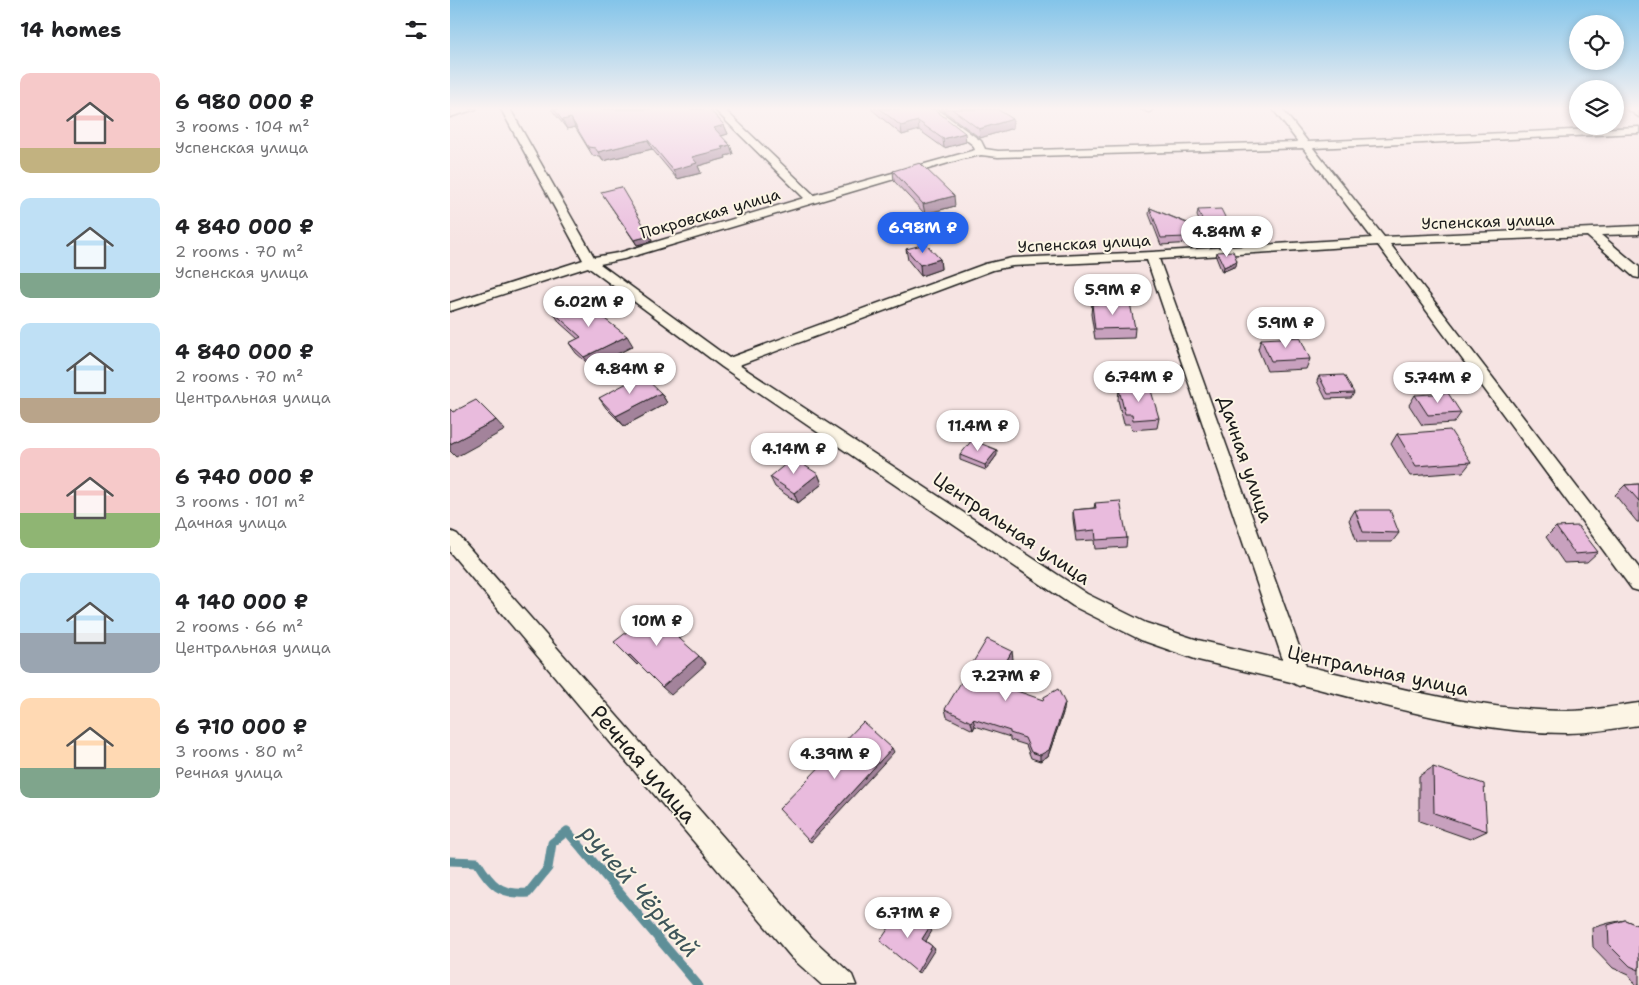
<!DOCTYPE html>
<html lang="en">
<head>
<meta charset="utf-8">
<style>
  body { margin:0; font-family:"Shantell Sans",sans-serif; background:#f6f6f6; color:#202124; height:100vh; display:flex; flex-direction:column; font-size:19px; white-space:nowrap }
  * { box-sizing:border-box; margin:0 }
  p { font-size:16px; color:#757577 }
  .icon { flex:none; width:28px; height:28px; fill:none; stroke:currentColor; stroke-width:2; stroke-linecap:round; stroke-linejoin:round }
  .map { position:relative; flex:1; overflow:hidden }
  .side { display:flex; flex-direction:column; background:#fff; width:450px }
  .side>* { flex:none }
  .controls { position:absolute; left:1119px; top:15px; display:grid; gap:10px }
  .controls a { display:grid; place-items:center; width:55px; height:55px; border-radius:50%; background:#fff; box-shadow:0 2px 8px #0003; font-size:25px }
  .price { position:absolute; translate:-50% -42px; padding:0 11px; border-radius:18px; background:#fff; color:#222; font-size:16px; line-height:32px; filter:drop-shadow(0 1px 2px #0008) }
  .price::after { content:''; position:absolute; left:50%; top:30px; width:15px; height:11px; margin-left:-8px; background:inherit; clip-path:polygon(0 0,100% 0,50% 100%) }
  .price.on { background:#2563eb; color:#fff }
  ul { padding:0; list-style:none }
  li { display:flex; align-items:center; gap:15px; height:125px; padding:0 20px }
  li span { display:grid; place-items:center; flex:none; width:140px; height:100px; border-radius:10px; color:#555 }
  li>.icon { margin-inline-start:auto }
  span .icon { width:60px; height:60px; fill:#fffc; stroke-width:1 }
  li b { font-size:21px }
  h2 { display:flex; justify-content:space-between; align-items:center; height:60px; padding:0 20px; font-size:21px }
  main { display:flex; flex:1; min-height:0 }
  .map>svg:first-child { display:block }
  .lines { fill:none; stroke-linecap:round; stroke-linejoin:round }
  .stream { stroke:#5f8f98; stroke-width:9 }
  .minor-casing { stroke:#1c1c1c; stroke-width:3 }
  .minor { fill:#fcf5e5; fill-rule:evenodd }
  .wall { fill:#c8a1be; stroke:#1c1c1c }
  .shaded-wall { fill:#a3839b; stroke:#1c1c1c }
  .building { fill:#e9bbdd; stroke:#1c1c1c }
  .labels { text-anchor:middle; stroke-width:4; stroke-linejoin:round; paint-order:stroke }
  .far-street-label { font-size:16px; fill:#1c1c1c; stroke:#fcf5e5 }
  .street-label { font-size:19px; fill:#1c1c1c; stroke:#fcf5e5 }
  .near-street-label { font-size:22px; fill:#1c1c1c; stroke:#fcf5e5 }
  .near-water-label { font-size:24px; font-style:italic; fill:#3e555a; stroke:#fcf5e5 }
</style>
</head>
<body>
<main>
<section class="side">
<h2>14 homes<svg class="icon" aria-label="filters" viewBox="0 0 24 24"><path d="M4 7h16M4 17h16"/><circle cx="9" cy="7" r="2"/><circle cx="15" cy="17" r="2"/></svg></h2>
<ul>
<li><span style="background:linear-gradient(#f6c9c9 75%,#c2b280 0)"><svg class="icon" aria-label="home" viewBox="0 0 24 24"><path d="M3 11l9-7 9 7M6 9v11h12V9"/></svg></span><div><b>6 980 000 ₽</b><p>3 rooms · 104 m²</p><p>Успенская улица</p></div></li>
<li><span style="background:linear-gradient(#bfe0f5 75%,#7fa58c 0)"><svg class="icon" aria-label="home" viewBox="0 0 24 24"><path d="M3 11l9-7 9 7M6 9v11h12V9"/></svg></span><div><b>4 840 000 ₽</b><p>2 rooms · 70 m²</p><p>Успенская улица</p></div></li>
<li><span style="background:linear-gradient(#bfe0f5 75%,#b9a48a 0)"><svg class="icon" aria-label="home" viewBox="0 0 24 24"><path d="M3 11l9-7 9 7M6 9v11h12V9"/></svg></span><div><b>4 840 000 ₽</b><p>2 rooms · 70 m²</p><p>Центральная улица</p></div></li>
<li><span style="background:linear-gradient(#f6c9c9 65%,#8fb573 0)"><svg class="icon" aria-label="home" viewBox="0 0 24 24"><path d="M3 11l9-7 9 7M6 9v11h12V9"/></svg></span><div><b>6 740 000 ₽</b><p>3 rooms · 101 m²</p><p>Дачная улица</p></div></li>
<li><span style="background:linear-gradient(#bfe0f5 60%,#9aa5b1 0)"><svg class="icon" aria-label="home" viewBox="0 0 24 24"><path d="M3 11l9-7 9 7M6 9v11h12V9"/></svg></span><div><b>4 140 000 ₽</b><p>2 rooms · 66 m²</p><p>Центральная улица</p></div></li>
<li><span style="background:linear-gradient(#ffd9b3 70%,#7fa58c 0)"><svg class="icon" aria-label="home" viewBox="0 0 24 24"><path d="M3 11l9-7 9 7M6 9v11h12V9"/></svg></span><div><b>6 710 000 ₽</b><p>3 rooms · 80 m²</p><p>Речная улица</p></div></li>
</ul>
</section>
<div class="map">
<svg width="1189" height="985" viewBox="0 0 1189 985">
  <rect width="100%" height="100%" fill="#f6e4e3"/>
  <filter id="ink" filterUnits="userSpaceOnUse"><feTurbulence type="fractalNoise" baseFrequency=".02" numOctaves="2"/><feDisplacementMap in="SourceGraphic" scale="10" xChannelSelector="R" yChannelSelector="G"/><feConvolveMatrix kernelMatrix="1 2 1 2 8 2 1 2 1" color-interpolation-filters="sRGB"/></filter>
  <g filter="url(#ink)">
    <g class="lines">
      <path class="stream" d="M0,861L27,862C41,885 50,895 78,893L98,868L102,843L117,831L248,985"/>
      <g class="minor-casing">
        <g id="minor">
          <path d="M8,109H26L0,117V111Z"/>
          <path d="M51,109H60L144,257L168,253L354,198L264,109H274L364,195L525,150L523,145L476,109H487L531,141L535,149L548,151L848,142L823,109H832L858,142L1189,127V133L863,148L934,237L1189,226V234L1151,235L1189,267V278L1184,277L1137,236L940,244L1189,568V591L1182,589L928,245L709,259L856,666C941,686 1029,711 1117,711C1141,711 1166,706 1189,703V725C1166,728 1141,733 1117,733C1027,733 938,706 852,685L849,686L841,682L748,660L691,640L623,606L272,367L138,267L0,311V303L133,260ZM853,148L922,238L702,252L562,258L535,264L279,358L150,264L174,259L512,159L531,155L548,157ZM697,260L833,660L748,640L696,623L637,594L289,365L543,270L562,266Z"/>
          <path d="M691,109H703L699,112Z"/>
          <path d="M1177,109H1188L1189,117Z"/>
          <path d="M0,531L7,534L362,938L402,975L406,985H372L342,958L0,552Z"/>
        </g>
      </g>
      <use href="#minor" class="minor"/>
    </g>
    <g class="wall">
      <path d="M101,109H263L260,110L274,125L278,134L271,136L280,145L283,154L275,156L276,158L248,166L251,173L227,179L202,149L153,161L150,157L143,156L125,127L117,129Z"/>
      <path d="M421,109H484L516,142L494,148L469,130L452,135Z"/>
      <path d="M491,109H547L563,128L530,138Z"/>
      <path d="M443,171L505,206L475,214L444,181Z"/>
      <path d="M151,192L200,236L202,241L187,245Z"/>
      <path d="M700,208L753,229L747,216L748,210L781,229L779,235H778L779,239L778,245L761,246L759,242L711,245L699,214Z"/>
      <path d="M456,249L490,259L491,269L471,276L458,260Z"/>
      <path d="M767,252L786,266L772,272L766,257Z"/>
      <path d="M642,304L685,328L684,338L645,339L641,314Z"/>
      <path d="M103,312L183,346L142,367L126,353L119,343L128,339L110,323Z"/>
      <path d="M811,339L860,359L856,369L817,371L808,349Z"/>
      <path d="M869,376L904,393L901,398L876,399L867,381Z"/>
      <path d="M669,389L709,418L707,428L682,430L680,424H674L668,400Z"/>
      <path d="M211,393L217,403L174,426L156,408L149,398Z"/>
      <path d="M965,395L1011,413L1004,423L972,425L959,405Z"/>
      <path d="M947,434L1021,462L1013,472L960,476L941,444Z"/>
      <path d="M510,455H547L536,470L510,460Z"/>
      <path d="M368,474L372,484L348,503L325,487L320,477Z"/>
      <path d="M1189,484V522H1187L1165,495L1175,485Z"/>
      <path d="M645,503L677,538L676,547L645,549L644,540L626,541L623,519V510L644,508Z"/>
      <path d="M905,510L949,533L942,542H907L899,520Z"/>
      <path d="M1106,527L1148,552L1137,562L1114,563L1096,537Z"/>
      <path d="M563,659L549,684L614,710L598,756L590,761L581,758L576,745L560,740V737L525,726L523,730L497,717L495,709Z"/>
      <path d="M983,767L1037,831L1020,839L969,821V776Z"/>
      <path d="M1175,920L1189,926V985H1186L1179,975L1163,968L1143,947L1142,928L1159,923Z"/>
    </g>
    <g class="shaded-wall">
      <path d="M121,118L125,127L117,129L112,120Z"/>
      <path d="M563,119V128L530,138L529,129Z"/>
      <path d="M468,121L469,130L452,135L451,126Z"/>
      <path d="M274,125L278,134L267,137L264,128Z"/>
      <path d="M515,133L516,142L494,148L493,139Z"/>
      <path d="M198,140L202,149L153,161L148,152Z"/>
      <path d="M280,145L283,154L275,156L276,158L248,166L251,173L227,179L223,170L242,157Z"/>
      <path d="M504,196L505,206L475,214L473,204Z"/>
      <path d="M200,236L202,241L187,245L184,240Z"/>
      <path d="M490,259L491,269L471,276L470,265Z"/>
      <path d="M787,261L786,266L772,272L774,267Z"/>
      <path d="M177,336L183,346L142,367L134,357Z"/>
      <path d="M211,393L217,403L174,426L166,416Z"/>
      <path d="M46,420L55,430L6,457L0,451V444Z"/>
      <path d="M547,450V455L536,470L535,465Z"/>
      <path d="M368,474L372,484L348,503L344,493Z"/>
      <path d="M228,626L236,634L229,639L221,631Z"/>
      <path d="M562,651L563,659L545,691L544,683Z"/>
      <path d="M180,655L189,663L187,665L178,656Z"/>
      <path d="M249,656L256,664L221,695L212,687Z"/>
      <path d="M615,703L614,710L598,756L590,761V755Z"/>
      <path d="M523,719L525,726L523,730L521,722Z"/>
      <path d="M442,748L444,752L361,842L358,840Z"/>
      <path d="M479,928L482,931L476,941L485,949L470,973L467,972L472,939Z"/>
    </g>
    <g class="building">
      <path d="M104,109H259L274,125L264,128L280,145L271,147L273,149L242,157L247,163L223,170L198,140L148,152L145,148L138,147L121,118L112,120Z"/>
      <path d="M430,109H484L515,133L493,139L468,121L451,126Z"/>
      <path d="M502,109H547L563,119L529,129Z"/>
      <path d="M470,163L504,196L473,204L443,171Z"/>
      <path d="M171,187L200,236L184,240L151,192Z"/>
      <path d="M700,208L758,232L748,210L771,209L781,229H776L779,239L762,240L760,236L711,238Z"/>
      <path d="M476,244L490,259L470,265L456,249Z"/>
      <path d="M783,251L787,261L774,267L767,252Z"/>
      <path d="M130,300L177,336L134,357L119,343L131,337L103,312Z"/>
      <path d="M680,303L685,328L645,329L642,304Z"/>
      <path d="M850,337L860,359L821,361L811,339Z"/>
      <path d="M192,375L211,393L166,416L149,398Z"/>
      <path d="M894,375L904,393L878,394L869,376Z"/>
      <path d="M700,387L709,418L683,420L682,414H675L669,389Z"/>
      <path d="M998,393L1011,413L978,415L965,395Z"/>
      <path d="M26,400L46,420L0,444V409L3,412Z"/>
      <path d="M1000,430L1021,462L966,466L947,434Z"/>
      <path d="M522,440L547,450L535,465L510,455Z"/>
      <path d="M343,458L368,474L344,493L320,477Z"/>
      <path d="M1189,484V501L1175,485Z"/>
      <path d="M670,501L677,538L646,540L645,530L626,532L623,510L646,508L645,503Z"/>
      <path d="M905,510H940L949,533L913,532Z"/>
      <path d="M1128,526L1148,552L1125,554L1106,527Z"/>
      <path d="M209,607L228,626L221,631L249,656L212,687L180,655L178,656L164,642Z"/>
      <path d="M537,639L562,651L544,683L593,700L594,697L608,689L615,703L599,750L590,755L581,752L575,738L560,733V731L523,719L521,722L495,709Z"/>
      <path d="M413,722L442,748L358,840L329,809Z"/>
      <path d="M983,767L1034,784L1037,831L984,813Z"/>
      <path d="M453,907L479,928L472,939L482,946L467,972L430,941Z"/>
      <path d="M1175,920L1189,926V970L1180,966L1159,945L1158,925Z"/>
    </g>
  </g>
  <linearGradient id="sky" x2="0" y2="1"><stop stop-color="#83c4e9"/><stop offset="0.44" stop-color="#fbf3f2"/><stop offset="1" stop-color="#fbf3f2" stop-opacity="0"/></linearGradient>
  <rect width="1189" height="247" fill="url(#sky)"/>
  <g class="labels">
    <g class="far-street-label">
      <text transform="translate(260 213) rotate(-16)" y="6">Покровская улица</text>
      <text transform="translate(1038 221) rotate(-2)" y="6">Успенская улица</text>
      <text transform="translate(634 243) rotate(-3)" y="6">Успенская улица</text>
    </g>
    <g class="street-label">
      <text transform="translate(796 459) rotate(71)" y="7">Дачная улица</text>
      <text transform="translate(562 528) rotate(34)" y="7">Центральная улица</text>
      <text transform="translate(928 670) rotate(12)" y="7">Центральная улица</text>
    </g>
    <g class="near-street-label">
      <text transform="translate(194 764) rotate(49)" y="8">Речная улица</text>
    </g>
    <g class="near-water-label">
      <text transform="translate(190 891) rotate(49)" y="8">ручей Чёрный</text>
    </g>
  </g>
</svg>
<div class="controls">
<a><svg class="icon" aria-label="locate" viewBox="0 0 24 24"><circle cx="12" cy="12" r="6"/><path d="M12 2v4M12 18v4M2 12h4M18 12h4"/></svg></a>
<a><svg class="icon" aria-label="layers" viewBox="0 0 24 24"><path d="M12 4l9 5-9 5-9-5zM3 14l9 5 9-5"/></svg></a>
</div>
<b class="price on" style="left:473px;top:254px">6.98M ₽</b>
<b class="price" style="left:777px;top:258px">4.84M ₽</b>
<b class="price" style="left:663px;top:316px">5.9M ₽</b>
<b class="price" style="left:139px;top:328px">6.02M ₽</b>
<b class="price" style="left:836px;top:349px">5.9M ₽</b>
<b class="price" style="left:180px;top:395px">4.84M ₽</b>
<b class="price" style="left:689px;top:403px">6.74M ₽</b>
<b class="price" style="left:988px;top:404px">5.74M ₽</b>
<b class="price" style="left:528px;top:452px">11.4M ₽</b>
<b class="price" style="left:344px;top:475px">4.14M ₽</b>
<b class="price" style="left:207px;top:647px">10M ₽</b>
<b class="price" style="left:556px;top:702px">7.27M ₽</b>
<b class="price" style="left:385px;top:780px">4.39M ₽</b>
<b class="price" style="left:458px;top:939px">6.71M ₽</b>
</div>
</main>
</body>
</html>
